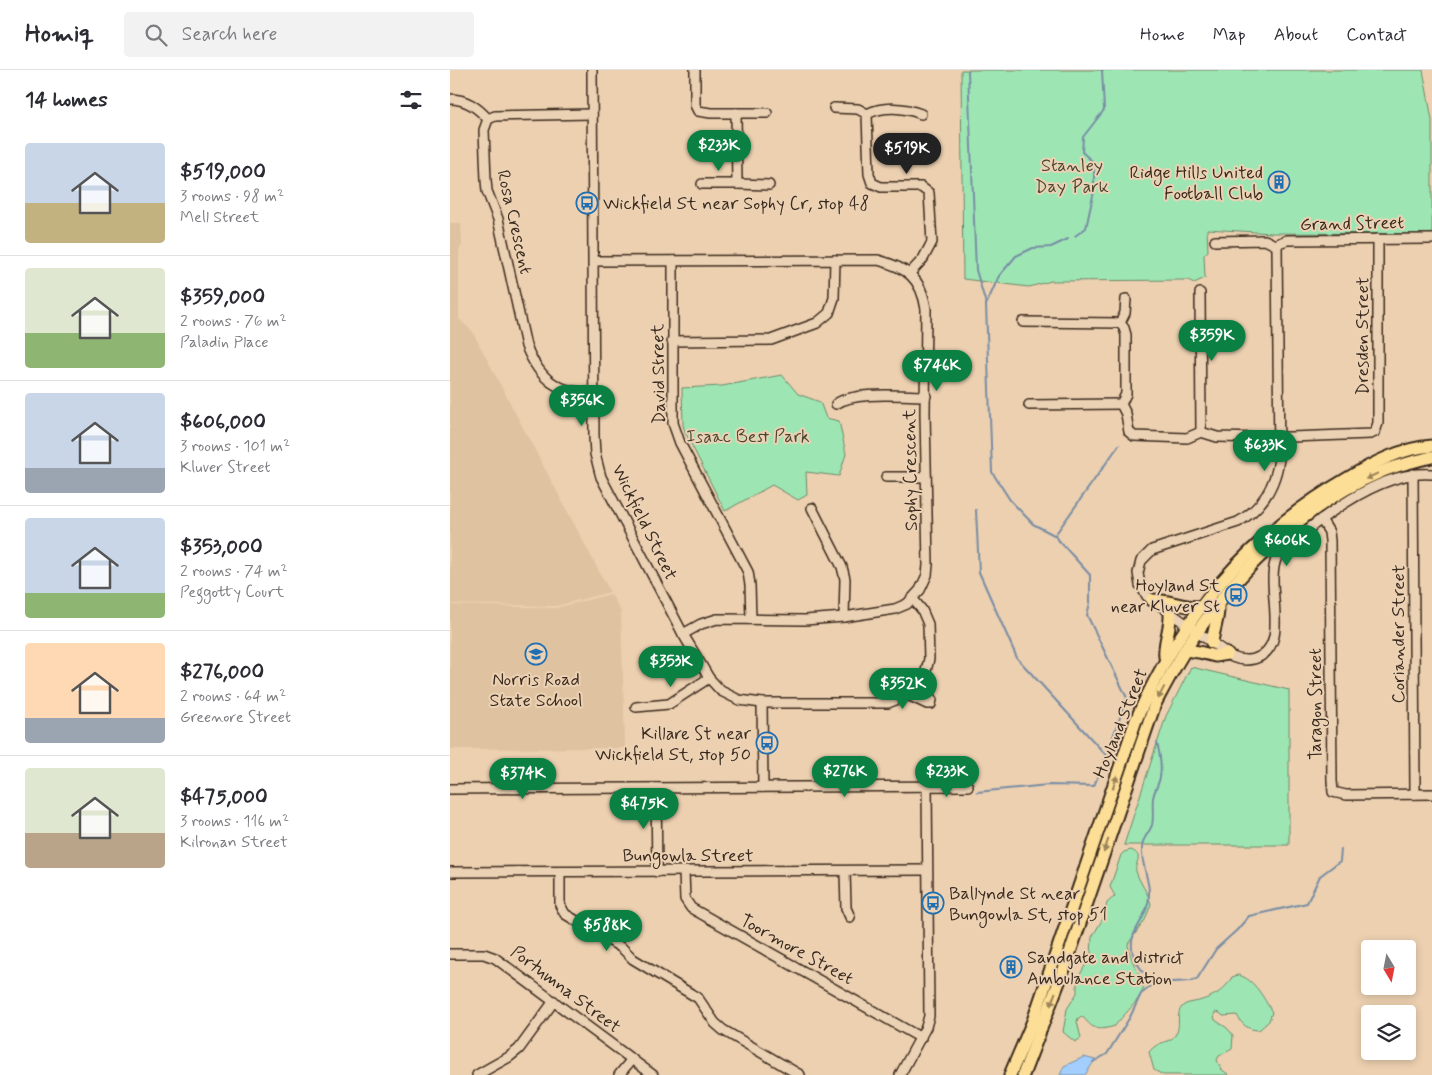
<!DOCTYPE html>
<html lang="en">
<head>
<meta charset="utf-8">
<style>
  body { margin:0; font-family:Mynerve,sans-serif; background:#f2f2f3; color:#2b2b33; height:100vh; display:flex; flex-direction:column; font-size:19px; white-space:nowrap }
  * { box-sizing:border-box; margin:0 }
  p { font-size:16px; color:#7c7c81 }
  .icon { flex:none; width:28px; height:28px; fill:none; stroke:currentColor; stroke-width:2; stroke-linecap:round; stroke-linejoin:round }
  .map { position:relative; flex:1; overflow:hidden }
  .sheet { display:flex; flex-direction:column; background:#fff; width:450px }
  .sheet>* { flex:none }
  .needle { width:32px; rotate:170deg }
  .buttons { position:absolute; left:911px; top:870px; display:grid; gap:10px }
  .buttons a { display:grid; place-items:center; width:55px; height:55px; border-radius:5px; background:#fff; box-shadow:0 2px 8px #0003; font-size:25px }
  .price { position:absolute; translate:-50% -42px; padding:0 11px; border-radius:18px; background:#0b8043; color:#fff; font-size:16px; line-height:32px; filter:drop-shadow(0 1px 2px #0008) }
  .price::after { content:''; position:absolute; left:50%; top:30px; width:15px; height:11px; margin-left:-8px; background:inherit; clip-path:polygon(0 0,100% 0,50% 100%) }
  .price.selected { background:#222; color:#fff }
  ul { padding:0; list-style:none }
  li { display:flex; align-items:center; gap:15px; height:125px; padding:0 25px }
  li+li { border-top:1px solid #e1e1e2 }
  li span { display:grid; place-items:center; flex:none; width:140px; height:100px; border-radius:5px; color:#555 }
  li>.icon { margin-inline-start:auto }
  span .icon { width:60px; height:60px; fill:#fffc; stroke-width:1 }
  li b { font-size:21px }
  h2 { display:flex; justify-content:space-between; align-items:center; height:60px; padding:0 25px; font-size:21px }
  header { display:flex; align-items:center; gap:30px; box-sizing:border-box; height:70px; padding:0 25px; background:#fff; border-bottom:1px solid #e1e1e2 }
  header strong { font-size:24px }
  nav { display:flex; gap:28px; margin-inline-start:auto; font-size:18px }
  .search { width:350px; height:45px; background:#f2f2f3; display:flex; align-items:center; gap:12px; box-sizing:border-box; padding:0 18px; border-radius:5px; color:#7c7c81; font-size:19px }
  main { display:flex; flex:1; min-height:0 }
  .map>svg:first-child { display:block }
  .built { fill:#dfc2a0 }
  .green { fill:#9de6b4; stroke:#6c8869 }
  .water { fill:#a2cffd; stroke:#798da4 }
  .lines { fill:none; stroke-linecap:round; stroke-linejoin:round }
  .stream { stroke:#798da4; stroke-width:2 }
  .minor-casing { stroke:#3b2a1e; stroke-width:12 }
  .major-casing { stroke:#3b2a1e; stroke-width:15 }
  .minor { stroke:#ecd2b4; stroke-width:9 }
  .major { stroke:#fcde96; stroke-width:11 }
  .oneway { fill:#9c845a }
  .labels { text-anchor:middle; stroke-width:4; stroke-linejoin:round; paint-order:stroke }
  .park-label { font-size:18px; fill:#4a4634; stroke:#ecd2b4 }
  .poi-label { font-size:18px; fill:#3b2a1e; stroke:#ecd2b4; text-anchor:end }
  .street-label { font-size:18px; fill:#3b2a1e; stroke:#ecd2b4 }
</style>
</head>
<body>
<header>
<strong>Homiq</strong>
<div class="search"><svg class="icon" aria-label="search" viewBox="0 0 24 24"><circle cx="10" cy="10" r="6"/><path d="M15 15l6 6"/></svg>Search here</div>
<nav><a>Home</a><a>Map</a><a>About</a><a>Contact</a></nav>
</header>
<main>
<section class="sheet">
<h2>14 homes<svg class="icon" aria-label="filters" viewBox="0 0 24 24"><path d="M4 7h16M4 17h16"/><circle cx="9" cy="7" r="2"/><circle cx="15" cy="17" r="2"/></svg></h2>
<ul>
<li><span style="background:linear-gradient(#c9d6e8 60%,#c2b280 0)"><svg class="icon" aria-label="home" viewBox="0 0 24 24"><path d="M3 11l9-7 9 7M6 9v11h12V9"/></svg></span><div><b>$519,000</b><p>3 rooms · 98 m²</p><p>Mell Street</p></div></li>
<li><span style="background:linear-gradient(#dfe7d0 65%,#8fb573 0)"><svg class="icon" aria-label="home" viewBox="0 0 24 24"><path d="M3 11l9-7 9 7M6 9v11h12V9"/></svg></span><div><b>$359,000</b><p>2 rooms · 76 m²</p><p>Paladin Place</p></div></li>
<li><span style="background:linear-gradient(#c9d6e8 75%,#9aa5b1 0)"><svg class="icon" aria-label="home" viewBox="0 0 24 24"><path d="M3 11l9-7 9 7M6 9v11h12V9"/></svg></span><div><b>$606,000</b><p>3 rooms · 101 m²</p><p>Kluver Street</p></div></li>
<li><span style="background:linear-gradient(#c9d6e8 75%,#8fb573 0)"><svg class="icon" aria-label="home" viewBox="0 0 24 24"><path d="M3 11l9-7 9 7M6 9v11h12V9"/></svg></span><div><b>$353,000</b><p>2 rooms · 74 m²</p><p>Peggotty Court</p></div></li>
<li><span style="background:linear-gradient(#ffd9b3 75%,#9aa5b1 0)"><svg class="icon" aria-label="home" viewBox="0 0 24 24"><path d="M3 11l9-7 9 7M6 9v11h12V9"/></svg></span><div><b>$276,000</b><p>2 rooms · 64 m²</p><p>Greenore Street</p></div></li>
<li><span style="background:linear-gradient(#dfe7d0 65%,#b9a48a 0)"><svg class="icon" aria-label="home" viewBox="0 0 24 24"><path d="M3 11l9-7 9 7M6 9v11h12V9"/></svg></span><div><b>$475,000</b><p>3 rooms · 116 m²</p><p>Kilronan Street</p></div></li>
</ul>
</section>
<div class="map">
<svg width="982" height="1005" viewBox="0 0 982 1005">
  <rect width="100%" height="100%" fill="#ecd0b0"/>
  <filter id="ink" filterUnits="userSpaceOnUse"><feTurbulence type="fractalNoise" baseFrequency=".02" numOctaves="2"/><feDisplacementMap in="SourceGraphic" scale="10" xChannelSelector="R" yChannelSelector="G"/><feConvolveMatrix kernelMatrix="1 2 1 2 8 2 1 2 1" color-interpolation-filters="sRGB"/></filter>
  <g filter="url(#ink)">
    <g class="built">
      <path d="M0,153H11L12,175L9,180V249L22,261L160,522L106,536L0,534Z"/>
      <path d="M161,524L171,542L175,678L0,679V535L106,538Z"/>
    </g>
    <g class="green">
      <path d="M511,0H973L982,50V164L822,163L757,159L758,181L754,185L755,208L744,213L738,210L601,211L579,217L513,209Z"/>
      <path d="M332,305L348,324L370,332L376,348L389,351L396,384L389,406L356,402L357,425L348,430L322,415L275,441L235,362L233,355L232,318L272,316Z"/>
      <path d="M741,597L839,620V775H674L716,646Z"/>
      <path d="M681,780C695,786 684,792 686,801C689,812 698,822 701,834L695,850L678,874C679,882 683,893 687,901C689,904 692,907 693,911C698,925 672,945 665,956C647,961 644,960 633,947L628,948L627,952L631,968L625,972L613,962L617,939L627,923V910L641,885L642,867L654,847L657,833L665,826L660,817L671,785L674,782Z"/>
      <path d="M788,905C805,909 814,929 822,942L819,951L809,960C798,960 791,954 787,945L773,946L770,943L765,942L764,946L765,950L777,958L783,965L782,979L769,986L767,990L771,999L779,1005H713L704,1000L699,982C709,969 721,975 727,962C731,953 724,940 736,934C741,932 747,932 752,930C765,926 776,919 782,907Z"/>
    </g>
    <path class="water" d="M634,987L645,990L635,1005H610L614,996Z"/>
    <g class="lines">
      <g class="stream">
        <path d="M518,1L526,200L536,234"/>
        <path d="M625,166L636,158L644,121V93L632,82L633,67L654,40L652,0"/>
        <path d="M526,440L529,502L567,588L656,685"/>
        <path d="M605,465L669,375"/>
        <path d="M527,722L598,715L644,716L656,686L677,628L637,545L640,533V505L604,465L583,454L560,430L542,402L536,235L549,206L566,186L583,178L601,177L618,169"/>
        <path d="M706,913L741,911L747,909L766,879L787,860L799,846L857,833L870,806L890,791L891,779"/>
        <path d="M643,992L657,984L680,947L691,924L705,913C691,902 676,883 684,864C689,853 696,844 698,833C703,812 688,792 693,772C695,766 700,761 702,755C704,747 702,737 703,728C704,721 709,714 710,707C712,695 710,684 707,673"/>
      </g>
      <g class="minor-casing">
        <g id="minor">
          <path d="M142,0L144,367L145,384L151,407L233,564L259,608L271,621L289,630L312,633H438L458,625L471,613L475,605L479,589L478,554L472,540L463,529"/>
          <path d="M245,0V35L248,41L261,43H317"/>
          <path d="M0,29C16,29 27,37 38,49"/>
          <path d="M384,38L408,39L417,44L419,104L422,113L431,117H471L479,123L482,172L473,189L460,203"/>
          <path d="M286,43L287,114L319,115"/>
          <path d="M142,44L45,46L38,49L34,60L36,110L37,121L48,149L76,276C90,310 107,323 144,323"/>
          <path d="M417,44C433,36 454,37 471,44"/>
          <path d="M252,114H287"/>
          <path d="M765,171L815,170L827,176L829,173L837,170L982,169"/>
          <path d="M827,176L829,389C825,417 812,438 788,452L702,480L691,491L688,503L690,515L697,526L782,587C789,590 796,591 804,589C846,576 809,509 830,482C836,476 845,470 851,465C884,438 936,400 982,404"/>
          <path d="M144,191L428,190C457,198 471,207 476,239L475,343L478,495L477,505L470,520L457,534L445,539L394,547L355,550L267,549L251,554L233,564"/>
          <path d="M223,191V353L230,373L298,502L300,515L301,549"/>
          <path d="M750,223L751,362"/>
          <path d="M676,229L675,243L670,253L674,258L676,265V324L671,334L676,344L679,362L684,366L737,368L751,362L767,367L812,368L921,364L925,362L928,353V169"/>
          <path d="M573,252L670,253"/>
          <path d="M222,271L321,270L367,253L379,243L384,228L385,190"/>
          <path d="M386,334C404,321 452,326 476,326"/>
          <path d="M579,335L671,334"/>
          <path d="M963,404L965,724"/>
          <path d="M436,407H476"/>
          <path d="M362,438L392,497L395,509L394,547"/>
          <path d="M871,449L879,462L880,471L882,711L883,722L896,725L982,724"/>
          <path d="M458,625L477,634H481L482,630L471,613"/>
          <path d="M312,633L313,717"/>
          <path d="M186,637L219,634L259,608"/>
          <path d="M206,718L207,802"/>
          <path d="M0,719L518,716"/>
          <path d="M395,801L396,838L400,847"/>
          <path d="M0,802L477,800"/>
          <path d="M110,802V835L115,844L172,878L183,889L248,928L265,953L273,960L350,1005"/>
          <path d="M234,802L235,829L241,838L471,968"/>
          <path d="M0,884H34L45,888L203,1005"/>
          <path d="M27,1005L59,987L69,979L104,931"/>
          <path d="M169,1005L182,989"/>
          <path d="M450,1005L476,957L479,946L477,716"/>
        </g>
      </g>
      <g class="major-casing">
        <g id="major">
          <path d="M702,530C719,530 734,538 751,537"/>
          <path d="M762,573C763,561 769,548 768,536"/>
          <path d="M735,580L749,582L765,586L777,584"/>
          <path d="M715,587C713,573 721,559 720,544"/>
          <path d="M560,1005L583,951L686,650C732,545 798,466 898,408C923,393 952,378 982,376"/>
          <path d="M573,1005L616,894L705,634C718,609 731,585 747,562C793,496 856,433 931,402C947,395 965,391 982,387"/>
        </g>
      </g>
      <use href="#minor" class="minor"/>
      <use href="#major" class="major"/>
    </g>
    <defs><path id="oneway-solid" d="M-6-.8H1V-3.2L6.5 0L1 3.2V.8H-6Z" transform="scale(1.25)"/></defs>
    <g class="oneway">
      <use href="#oneway-solid" transform="translate(922 406) rotate(155)"/>
      <use href="#oneway-solid" transform="translate(711 623) rotate(118)"/>
      <use href="#oneway-solid" transform="translate(665 712) rotate(-71)"/>
      <use href="#oneway-solid" transform="translate(656 776) rotate(109)"/>
      <use href="#oneway-solid" transform="translate(603 929) rotate(110)"/>
    </g>
  </g>
  <defs>
    <g id="building-ring" transform="scale(1.125)"><circle r="9.5" fill="#ecd2b4" stroke="#1f6fb2" stroke-width="1.5"/><path d="M-4-6H4V6H1V3H-1V6H-4ZM-2.5-4.3h1.7v1.8h-1.7ZM.8-4.3h1.7v1.8H.8ZM-2.5-1h1.7V.8h-1.7ZM.8-1h1.7V.8H.8Z" fill="#1f6fb2"/></g>
    <g id="bus-ring" transform="scale(1.125)"><circle r="9.5" fill="#ecd2b4" stroke="#1f6fb2" stroke-width="1.5"/><path d="M-5-6H5V4H4V6H2V4H-2V6H-4V4H-5ZM-3.5-4V0h7V-4ZM-3.5 1.2v1.5H-2V1.2ZM2 1.2v1.5H3.5V1.2Z" fill="#1f6fb2"/></g>
    <g id="school-ring" transform="scale(1.125)"><circle r="9.5" fill="#ecd2b4" stroke="#1f6fb2" stroke-width="1.5"/><path d="M0-5L7-2L0 1L-7-2ZM-4 1L0 2.5L4 1V4Q0 6-4 4Z" fill="#1f6fb2"/></g>
  </defs>
  <g fill-rule="evenodd">
    <use href="#building-ring" x="829" y="112"/>
    <use href="#bus-ring" x="137" y="133"/>
    <use href="#bus-ring" x="786" y="525"/>
    <use href="#school-ring" x="86" y="584"/>
    <use href="#bus-ring" x="317" y="673"/>
    <use href="#bus-ring" x="483" y="833"/>
    <use href="#building-ring" x="561" y="897"/>
  </g>
  <g class="labels">
    <g class="park-label">
      <text x="622" y="101">Stanley<tspan x="622" dy="21">Day Park</tspan></text>
      <text x="298" y="372">Isaac Best Park</text>
    </g>
    <g class="poi-label">
      <text x="813" y="108">Ridge Hills United<tspan x="813" dy="21">Football Club</tspan></text>
      <text x="153" y="139" text-anchor="start">Wickfield St near Sophy Cr, stop 48</text>
      <text x="770" y="521">Hoyland St<tspan x="770" dy="21">near Kluver St</tspan></text>
      <text x="86" y="615" text-anchor="middle">Norris Road<tspan x="86" dy="21">State School</tspan></text>
      <text x="301" y="669">Killare St near<tspan x="301" dy="21">Wickfield St, stop 50</tspan></text>
      <text x="499" y="829" text-anchor="start">Ballynde St near<tspan x="499" dy="21">Bungowla St, stop 51</tspan></text>
      <text x="577" y="893" text-anchor="start">Sandgate and district<tspan x="577" dy="21">Ambulance Station</tspan></text>
    </g>
    <g class="street-label">
      <text transform="translate(65 152) rotate(77)" y="6">Rosa Crescent</text>
      <text transform="translate(902 153) rotate(-1)" y="6">Grand Street</text>
      <text transform="translate(912 266) rotate(-90)" y="6">Dresden Street</text>
      <text transform="translate(208 304) rotate(-91)" y="6">David Street</text>
      <text transform="translate(460 400) rotate(-91)" y="6">Sophy Crescent</text>
      <text transform="translate(195 452) rotate(64)" y="6">Wickfield Street</text>
      <text transform="translate(948 564) rotate(-90)" y="6">Coriander Street</text>
      <text transform="translate(865 634) rotate(-90)" y="6">Taragon Street</text>
      <text transform="translate(670 653) rotate(-68)" y="6">Hoyland Street</text>
      <text x="238" y="791">Bungowla Street</text>
      <text transform="translate(347 879) rotate(29)" y="6">Toormore Street</text>
      <text transform="translate(116 919) rotate(37)" y="6">Portumna Street</text>
    </g>
  </g>
</svg>
<div class="buttons">
<a><svg class="needle" viewBox="-14 -14 28 28"><path d="M0-13l5 13h-10z" fill="#e53935"/><path d="M0 13l5-13h-10z" fill="#7c7c81"/></svg></a>
<a><svg class="icon" aria-label="layers" viewBox="0 0 24 24"><path d="M12 4l9 5-9 5-9-5zM3 14l9 5 9-5"/></svg></a>
</div>
<b class="price" style="left:269px;top:102px">$233K</b>
<b class="price selected" style="left:457px;top:105px">$519K</b>
<b class="price" style="left:762px;top:292px">$359K</b>
<b class="price" style="left:487px;top:322px">$746K</b>
<b class="price" style="left:132px;top:357px">$356K</b>
<b class="price" style="left:815px;top:402px">$633K</b>
<b class="price" style="left:837px;top:497px">$606K</b>
<b class="price" style="left:221px;top:618px">$353K</b>
<b class="price" style="left:453px;top:640px">$352K</b>
<b class="price" style="left:395px;top:728px">$276K</b>
<b class="price" style="left:497px;top:728px">$233K</b>
<b class="price" style="left:73px;top:730px">$374K</b>
<b class="price" style="left:194px;top:760px">$475K</b>
<b class="price" style="left:157px;top:882px">$588K</b>
</div>
</main>
</body>
</html>
